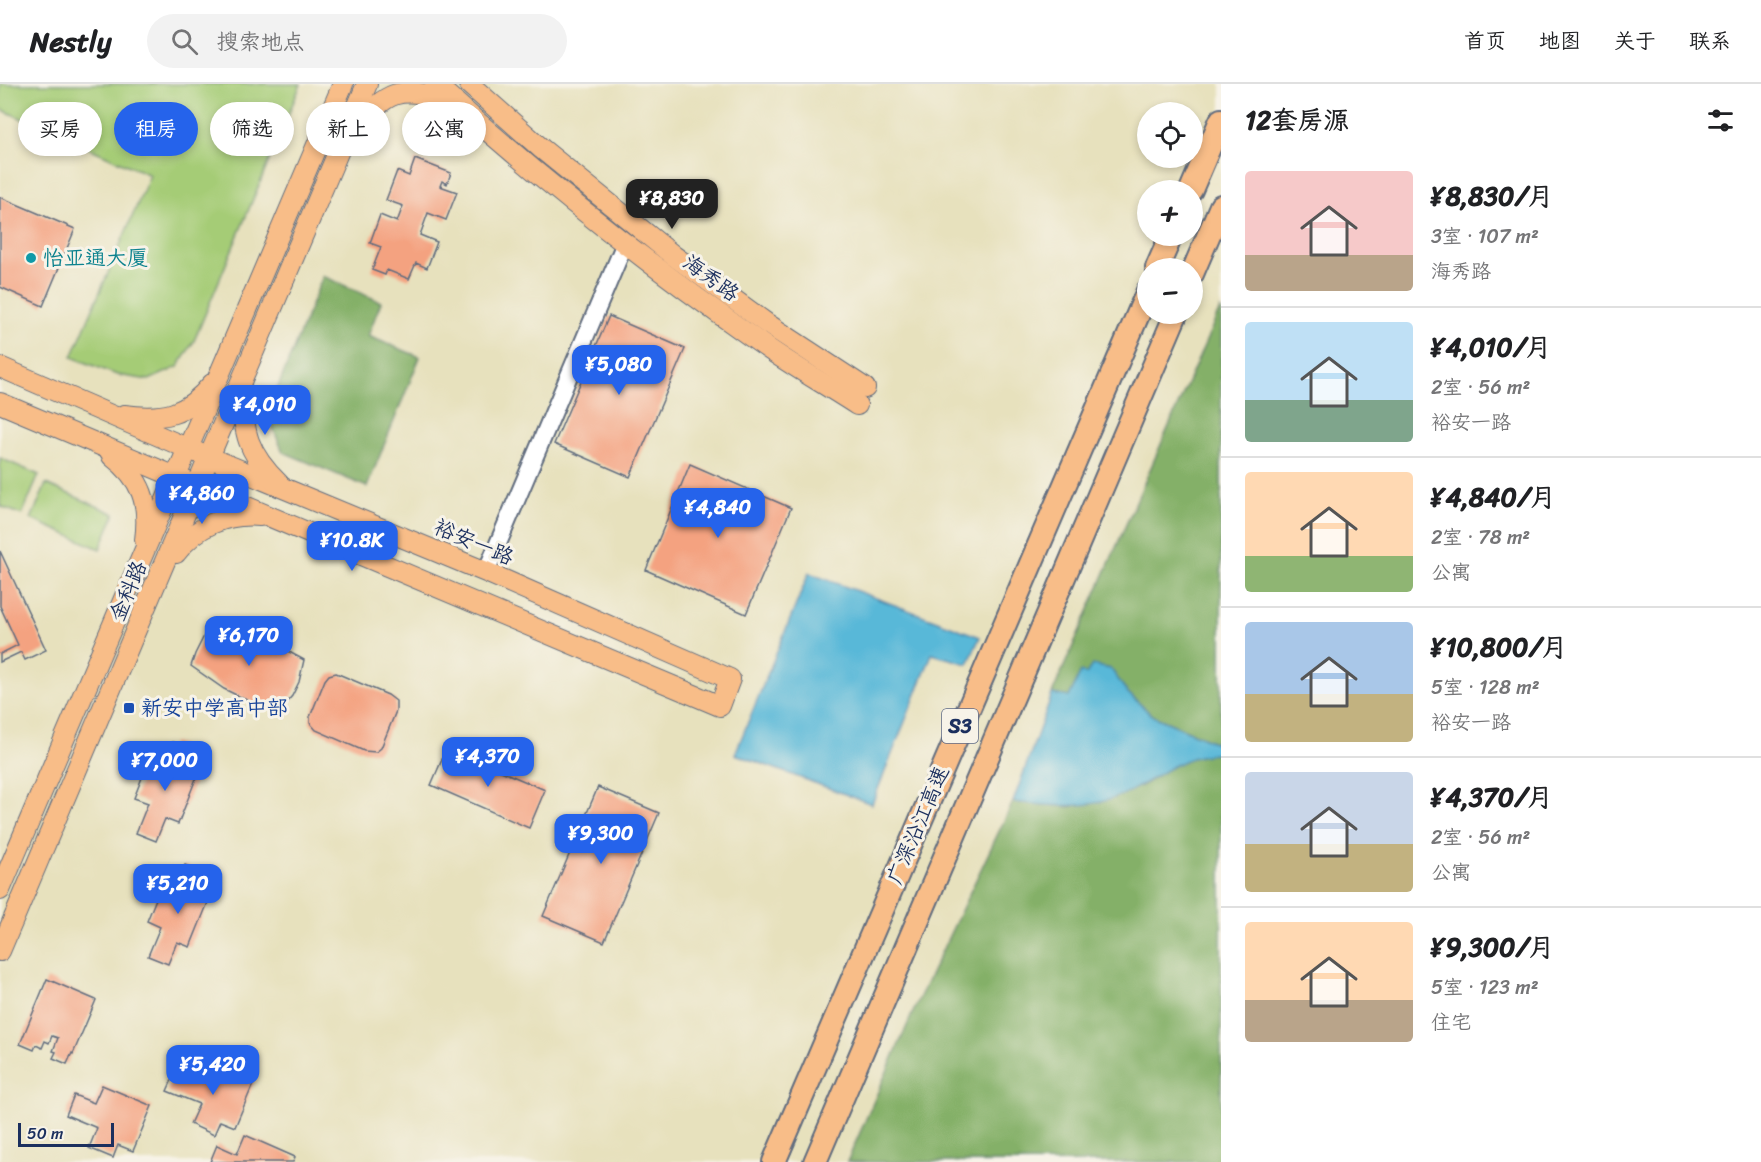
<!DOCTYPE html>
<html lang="zh">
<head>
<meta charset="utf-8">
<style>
  body { margin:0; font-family:Sriracha,"LXGW WenKai TC",sans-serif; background:#f2f2f2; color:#202124; height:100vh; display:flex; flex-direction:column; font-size:22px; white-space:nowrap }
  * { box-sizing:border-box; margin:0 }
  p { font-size:20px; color:#757577 }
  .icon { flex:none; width:33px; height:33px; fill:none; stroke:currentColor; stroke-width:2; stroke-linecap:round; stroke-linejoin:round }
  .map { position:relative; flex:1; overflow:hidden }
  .details { display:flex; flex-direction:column; background:#fff; width:540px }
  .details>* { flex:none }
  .guide { position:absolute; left:18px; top:18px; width:570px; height:54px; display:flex; gap:12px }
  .buttons { position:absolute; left:1137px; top:18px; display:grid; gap:12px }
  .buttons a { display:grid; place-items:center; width:66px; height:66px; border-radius:50%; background:#fff; box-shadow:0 3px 9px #0003; font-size:30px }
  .scale { position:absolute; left:18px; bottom:15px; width:96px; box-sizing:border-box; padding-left:6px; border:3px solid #1b2f5e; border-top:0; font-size:16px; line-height:21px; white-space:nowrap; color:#1b2f5e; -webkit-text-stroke:4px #f7f3e8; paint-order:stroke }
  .price { position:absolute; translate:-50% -51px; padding:0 14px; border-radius:12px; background:#2563eb; color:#fff; font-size:20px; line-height:39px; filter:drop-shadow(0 2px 3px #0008) }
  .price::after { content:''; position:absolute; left:50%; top:36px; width:18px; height:14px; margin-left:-9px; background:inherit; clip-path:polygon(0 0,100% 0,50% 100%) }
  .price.on { background:#222; color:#fff }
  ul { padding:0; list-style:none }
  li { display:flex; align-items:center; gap:18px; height:150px; padding:0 24px }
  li+li { border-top:2px solid #e0e0e0 }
  li span { display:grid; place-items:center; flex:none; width:168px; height:120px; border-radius:6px; color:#555 }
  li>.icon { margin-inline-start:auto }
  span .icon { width:72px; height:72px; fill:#fffc; stroke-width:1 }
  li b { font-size:26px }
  h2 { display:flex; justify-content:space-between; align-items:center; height:72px; padding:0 24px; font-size:26px }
  .chip { padding:0 21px; border-radius:27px; background:#fff; box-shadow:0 3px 9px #0003; font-size:21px; line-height:54px }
  .chip.on { background:#2563eb; color:#fff }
  header { display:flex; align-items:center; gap:36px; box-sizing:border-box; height:84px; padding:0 30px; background:#fff; border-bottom:2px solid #e0e0e0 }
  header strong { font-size:28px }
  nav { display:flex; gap:33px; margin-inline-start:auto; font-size:21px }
  .search { width:420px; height:54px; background:#f2f2f2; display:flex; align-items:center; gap:15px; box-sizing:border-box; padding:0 21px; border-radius:33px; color:#757577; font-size:22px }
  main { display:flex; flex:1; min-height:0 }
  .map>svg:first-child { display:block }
  .green { fill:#a5cc76; stroke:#607e6a; stroke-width:1.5 }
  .forest { fill:#84b067; stroke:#507062; stroke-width:1.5 }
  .water { fill:#59b8d8; stroke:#3a749b; stroke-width:1.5 }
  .building { fill:#f4a280 }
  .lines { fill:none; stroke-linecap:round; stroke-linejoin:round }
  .minor-casing { stroke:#626d7f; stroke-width:20 }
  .major-casing { stroke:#626d7f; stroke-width:22 }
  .highway-casing { stroke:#626d7f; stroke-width:26 }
  .minor { stroke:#fff; stroke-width:16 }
  .major { stroke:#f8bd88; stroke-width:20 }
  .highway { stroke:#f8bd88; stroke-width:22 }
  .culture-dot { fill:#0f9aa8; stroke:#f7f3e8; stroke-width:2 }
  .transit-dot { fill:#1a4fb4; stroke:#f7f3e8; stroke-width:2 }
  .labels { text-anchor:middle; stroke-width:6; stroke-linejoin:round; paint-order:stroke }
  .shield { fill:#f7f3e8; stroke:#5d6a87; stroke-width:1.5 }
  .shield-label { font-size:20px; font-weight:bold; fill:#1b2f5e }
  .culture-label { font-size:21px; fill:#0d838f; stroke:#f7f3e8; text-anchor:start }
  .street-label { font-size:21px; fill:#1b2f5e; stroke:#f7f3e8 }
  .transit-label { font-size:21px; fill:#164399; stroke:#f7f3e8; text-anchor:start }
</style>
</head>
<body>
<header>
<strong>Nestly</strong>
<div class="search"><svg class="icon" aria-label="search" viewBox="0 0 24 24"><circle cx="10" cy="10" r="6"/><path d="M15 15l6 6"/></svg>搜索地点</div>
<nav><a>首页</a><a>地图</a><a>关于</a><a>联系</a></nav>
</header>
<main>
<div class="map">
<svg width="1221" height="1078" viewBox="0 0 1221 1078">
  <rect width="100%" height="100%" fill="#f7f3e8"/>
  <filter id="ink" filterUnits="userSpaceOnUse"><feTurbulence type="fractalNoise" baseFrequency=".0167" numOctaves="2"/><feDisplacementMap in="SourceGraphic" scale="12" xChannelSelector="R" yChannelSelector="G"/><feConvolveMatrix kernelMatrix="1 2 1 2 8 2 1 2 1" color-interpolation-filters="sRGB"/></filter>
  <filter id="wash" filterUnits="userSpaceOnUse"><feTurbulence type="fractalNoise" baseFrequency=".008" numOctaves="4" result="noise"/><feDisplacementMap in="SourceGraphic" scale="24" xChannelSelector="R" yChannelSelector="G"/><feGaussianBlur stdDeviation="1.35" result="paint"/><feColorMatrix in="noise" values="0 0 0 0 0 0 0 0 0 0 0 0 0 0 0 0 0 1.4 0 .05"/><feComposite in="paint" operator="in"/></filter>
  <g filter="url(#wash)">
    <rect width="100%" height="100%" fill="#e7e1bd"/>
    <g class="green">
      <path d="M0,0H301L194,257L178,283L149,296L117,291L72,273L150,91L0,25Z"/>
      <path d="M0,374L39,391L22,431L0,422Z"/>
      <path d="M46,400L115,430L100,465L31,435Z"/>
    </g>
    <g class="forest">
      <path d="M323,192L381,218L368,252L420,273L367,403L283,368L267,330Z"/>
      <path d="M1220,225L1221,226V661L1153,632L1127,608L1110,585L1086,591L1081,588L1069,613L1052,610Z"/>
      <path d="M1204,669L1221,670V1078H847L917,919L1013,718L1070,723L1142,702L1176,679Z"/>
    </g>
    <g class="water">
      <path d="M809,489L980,553L968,580L932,570L872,720L735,670Z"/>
      <path d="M1092,581L1111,585L1127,608L1153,632L1221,661V670C1175,668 1150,704 1108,716C1077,725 1045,721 1013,718L1052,610L1069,613L1081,588L1086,590Z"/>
    </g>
    <g id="blocks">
      <g class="building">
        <path d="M415,75L451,89L447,100L442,97L440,102L457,108L446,136L428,129L420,151L437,158L427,184L416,179L409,195L387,186L385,191L372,186L381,163L370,159L380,131L397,138L403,122L386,116L397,87L409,92Z"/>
        <path d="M0,113L75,145L43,222L0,203Z"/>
        <path d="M609,232L685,265L630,393L554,360Z"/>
        <path d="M690,380L791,424L746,530L646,486Z"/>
        <path d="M0,467L46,566L25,576L21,568L0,578V570L18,561L0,522Z"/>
        <path d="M217,544H233L256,550L304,576L299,598L292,612L279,627L253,619L224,605L191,582L195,570L204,552Z"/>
        <path d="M336,589L388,611L396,617V627L381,664L376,668L364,667L316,646L310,639V633L325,596L329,591Z"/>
        <path d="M173,658L192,666L184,687L197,692L178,740L165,735L156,757L136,749L148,719L134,714L147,681L161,687Z"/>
        <path d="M447,664L545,706L529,744L431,701Z"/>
        <path d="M598,703L659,729L604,858L543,832Z"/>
        <path d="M185,781L205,790L196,810L209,816L190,863L177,858L168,880L148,872L160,843L147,837L160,805L173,810Z"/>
        <path d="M47,895L96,916L73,970L72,969L67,980L53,974L56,968L53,967L58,954L52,952L49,959L45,957L42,964L36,961L34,966L20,960Z"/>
        <path d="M204,977L254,998L235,1043L220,1037L214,1051L190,1040L199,1020L167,1007L176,987L196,995Z"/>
        <path d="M102,1001L152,1022L133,1067L118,1061L113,1074L89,1064L97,1044L66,1031L74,1011L94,1019Z"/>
        <path d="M245,1051L295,1073L293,1078H210L217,1061L237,1070Z"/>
      </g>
    </g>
  </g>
  <g filter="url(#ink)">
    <use href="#blocks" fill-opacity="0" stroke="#626d7f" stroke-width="1.5"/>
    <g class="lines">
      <g class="minor-casing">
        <path id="minor" d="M486,488L625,159"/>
      </g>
      <g class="major-casing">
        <g id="major">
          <path d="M435,0C535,91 642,176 753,254C786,278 823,299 857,321"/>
          <path d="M469,0L542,65L674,172L766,239L865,304"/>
          <path d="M356,45C385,7 402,0 447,17"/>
          <path d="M0,283L189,365L486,488L730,595L720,622L0,319"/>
          <path d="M242,306C243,348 247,369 279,400"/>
          <path d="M124,331C163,336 186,332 212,300"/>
          <path d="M112,372C142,395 150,419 145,456"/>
          <path d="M176,469C196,442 226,429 260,432"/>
          <path d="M0,806L343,0"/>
          <path d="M0,867L367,0"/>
        </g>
      </g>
      <g class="highway-casing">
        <g id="highway">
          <path d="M1191,106L1221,36"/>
          <path d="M1157,184L1171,152"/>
          <path d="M1192,190L1221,122"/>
          <path d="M774,1078L1148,207"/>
          <path d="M815,1078L1176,230"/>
        </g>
      </g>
      <use href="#minor" class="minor"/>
      <use href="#major" class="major"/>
      <use href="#highway" class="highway"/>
    </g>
  </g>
  <circle class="culture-dot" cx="31" cy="174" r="6"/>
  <rect class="transit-dot" x="123" y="618" width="12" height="12" rx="3"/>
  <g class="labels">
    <rect class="shield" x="942" y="625" width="36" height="34" rx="4.5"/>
    <g class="shield-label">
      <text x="960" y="649">S3</text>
    </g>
    <g class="culture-label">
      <text x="43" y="181">怡亚通大厦</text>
    </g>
    <g class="street-label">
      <text transform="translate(711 194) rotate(36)" y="7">海秀路</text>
      <text transform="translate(474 458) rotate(23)" y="7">裕安一路</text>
      <text transform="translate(128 507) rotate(-67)" y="7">金科路</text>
      <text transform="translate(918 741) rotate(-67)" y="7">广深沿江高速</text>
    </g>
    <g class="transit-label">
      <text x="141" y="631">新安中学高中部</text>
    </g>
  </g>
</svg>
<div class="buttons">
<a><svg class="icon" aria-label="locate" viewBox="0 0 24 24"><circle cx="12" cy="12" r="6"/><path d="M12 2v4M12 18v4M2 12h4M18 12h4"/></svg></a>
<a>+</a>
<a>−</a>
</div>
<div class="scale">50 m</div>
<b class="price on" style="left:672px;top:146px">¥8,830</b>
<b class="price" style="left:619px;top:312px">¥5,080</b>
<b class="price" style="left:265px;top:352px">¥4,010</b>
<b class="price" style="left:202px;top:441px">¥4,860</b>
<b class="price" style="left:718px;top:455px">¥4,840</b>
<b class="price" style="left:352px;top:488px">¥10.8K</b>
<b class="price" style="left:249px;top:583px">¥6,170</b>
<b class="price" style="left:488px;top:704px">¥4,370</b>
<b class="price" style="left:165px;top:708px">¥7,000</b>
<b class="price" style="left:601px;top:781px">¥9,300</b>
<b class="price" style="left:178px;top:831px">¥5,210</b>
<b class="price" style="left:213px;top:1012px">¥5,420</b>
<div class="guide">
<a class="chip">买房</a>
<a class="chip on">租房</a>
<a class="chip">筛选</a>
<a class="chip">新上</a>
<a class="chip">公寓</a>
</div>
</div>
<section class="details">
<h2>12套房源<svg class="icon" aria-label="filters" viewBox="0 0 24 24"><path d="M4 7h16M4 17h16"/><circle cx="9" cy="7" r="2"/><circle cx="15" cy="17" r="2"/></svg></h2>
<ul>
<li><span style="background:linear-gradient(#f6c9c9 70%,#b9a48a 0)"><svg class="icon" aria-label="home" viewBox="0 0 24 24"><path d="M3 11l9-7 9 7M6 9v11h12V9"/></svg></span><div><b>¥8,830/月</b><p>3室 · 107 m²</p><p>海秀路</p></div></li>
<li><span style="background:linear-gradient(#bfe0f5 65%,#7fa58c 0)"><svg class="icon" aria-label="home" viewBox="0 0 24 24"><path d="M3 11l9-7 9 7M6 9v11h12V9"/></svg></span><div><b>¥4,010/月</b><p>2室 · 56 m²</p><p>裕安一路</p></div></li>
<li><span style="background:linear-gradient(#ffd9b3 70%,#8fb573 0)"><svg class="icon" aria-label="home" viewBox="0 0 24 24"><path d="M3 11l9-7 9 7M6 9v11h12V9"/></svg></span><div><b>¥4,840/月</b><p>2室 · 78 m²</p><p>公寓</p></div></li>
<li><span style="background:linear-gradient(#a9c7e8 60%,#c2b280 0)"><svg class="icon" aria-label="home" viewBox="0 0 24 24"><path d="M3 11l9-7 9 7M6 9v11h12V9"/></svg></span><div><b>¥10,800/月</b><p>5室 · 128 m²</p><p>裕安一路</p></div></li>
<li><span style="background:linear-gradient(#c9d6e8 60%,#c2b280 0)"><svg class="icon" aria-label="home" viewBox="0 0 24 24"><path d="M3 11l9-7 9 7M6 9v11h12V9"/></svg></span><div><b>¥4,370/月</b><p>2室 · 56 m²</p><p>公寓</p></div></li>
<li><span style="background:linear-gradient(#ffd9b3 65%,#b9a48a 0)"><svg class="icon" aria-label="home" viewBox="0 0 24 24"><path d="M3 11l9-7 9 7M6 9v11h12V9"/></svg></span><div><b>¥9,300/月</b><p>5室 · 123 m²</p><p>住宅</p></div></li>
</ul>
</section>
</main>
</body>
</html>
